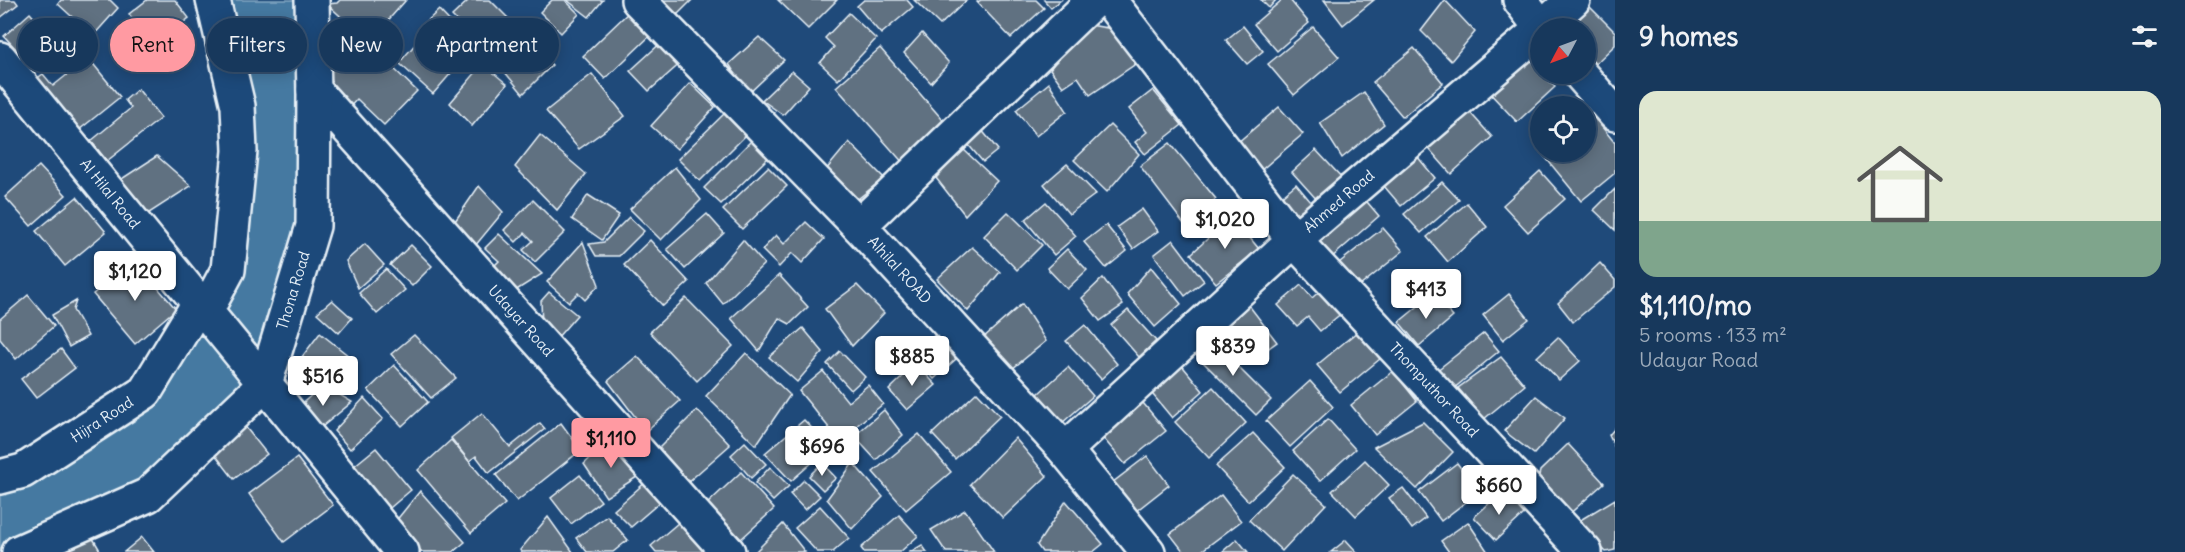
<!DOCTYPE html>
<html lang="en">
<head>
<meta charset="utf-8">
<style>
  body { margin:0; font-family:Delius,sans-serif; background:#203f62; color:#f1f3f6; height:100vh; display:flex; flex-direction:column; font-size:22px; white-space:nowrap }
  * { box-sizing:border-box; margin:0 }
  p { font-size:20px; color:#9eacbb }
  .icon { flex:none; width:33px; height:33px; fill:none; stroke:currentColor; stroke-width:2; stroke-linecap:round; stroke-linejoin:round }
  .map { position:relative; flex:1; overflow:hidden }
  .details { display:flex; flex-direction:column; background:#17385c; width:570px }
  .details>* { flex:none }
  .guide { position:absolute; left:18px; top:18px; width:570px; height:54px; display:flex; gap:12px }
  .needle { width:39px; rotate:229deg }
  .tools { position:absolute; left:1530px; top:18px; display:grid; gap:12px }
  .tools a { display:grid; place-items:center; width:66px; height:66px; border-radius:50%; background:#17385c; box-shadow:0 3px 15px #0003,0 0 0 2px #365272; font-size:30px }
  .price { position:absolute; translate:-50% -51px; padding:0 14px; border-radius:6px; background:#fff; color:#222; font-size:20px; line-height:39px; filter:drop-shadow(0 2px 3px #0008) }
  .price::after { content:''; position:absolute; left:50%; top:36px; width:18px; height:14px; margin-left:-9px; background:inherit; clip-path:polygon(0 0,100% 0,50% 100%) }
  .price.on { background:#ff9aa2; color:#111 }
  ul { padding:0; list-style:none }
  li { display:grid; align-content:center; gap:12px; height:318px; padding:0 24px }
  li+li { border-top:2px solid #365272 }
  li span { display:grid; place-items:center; height:186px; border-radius:18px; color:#555 }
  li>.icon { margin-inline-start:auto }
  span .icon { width:108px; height:108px; fill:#fffc; stroke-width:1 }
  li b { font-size:26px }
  h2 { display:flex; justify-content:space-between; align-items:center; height:72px; padding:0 24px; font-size:26px }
  .pill { padding:0 21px; border-radius:27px; background:#17385c; box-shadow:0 3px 15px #0003,0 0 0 2px #365272; font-size:21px; line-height:54px }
  .pill.on { background:#ff9aa2; color:#111 }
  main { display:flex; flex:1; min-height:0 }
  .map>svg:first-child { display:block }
  .water { fill:#4479a1; stroke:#86a9c4; stroke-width:1.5 }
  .building { fill:#607181; stroke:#e8f1f8; stroke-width:1.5 }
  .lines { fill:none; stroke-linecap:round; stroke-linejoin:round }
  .minor-casing { stroke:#e8f1f8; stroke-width:38 }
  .minor { stroke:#1f4a7a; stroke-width:33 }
  .labels { text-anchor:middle; stroke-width:4.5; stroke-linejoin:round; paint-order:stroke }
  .street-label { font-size:15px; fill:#e8f1f8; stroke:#1f4a7a }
</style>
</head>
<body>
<main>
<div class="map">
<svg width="1615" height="552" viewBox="0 0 1615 552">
  <rect width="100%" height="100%" fill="#1f4a7a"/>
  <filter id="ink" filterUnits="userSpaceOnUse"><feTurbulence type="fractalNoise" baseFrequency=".0167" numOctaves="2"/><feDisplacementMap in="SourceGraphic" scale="12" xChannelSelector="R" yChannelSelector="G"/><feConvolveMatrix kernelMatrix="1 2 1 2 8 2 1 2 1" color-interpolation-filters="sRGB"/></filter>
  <g filter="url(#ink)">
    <path class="water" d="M215,0H308L313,226L253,395L157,486L17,552H0V477L145,392L230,252Z"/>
    <g class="building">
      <path d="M0,0H15L18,4L0,18Z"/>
      <path d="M61,0H110L118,8L93,36L58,4Z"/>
      <path d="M147,0H175L189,18L153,46L129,14Z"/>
      <path d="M340,0H406L369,42L327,4L337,3Z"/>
      <path d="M469,0H490L523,33L496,60L452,16Z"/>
      <path d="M552,0H565L579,14L561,33L540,12Z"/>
      <path d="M567,0H603L589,17Z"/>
      <path d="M659,0H692L675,17Z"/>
      <path d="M778,0H837L808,29Z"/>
      <path d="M864,0H907L913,7L881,34L857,6Z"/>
      <path d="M914,0H967L940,25Z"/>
      <path d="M981,0H1036L1044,8L1011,38L977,2Z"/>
      <path d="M1044,0H1061L1051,8Z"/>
      <path d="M1261,0H1276L1269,8Z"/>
      <path d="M1282,0H1290L1309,23L1277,51L1254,24Z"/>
      <path d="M1324,0H1374L1343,25Z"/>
      <path d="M1445,0L1475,32L1451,61L1421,31Z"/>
      <path d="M1584,1L1615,32V45L1594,65L1586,56V28H1559Z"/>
      <path d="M439,10L458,30L443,44L424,24Z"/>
      <path d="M630,11L652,34L605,79L583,56Z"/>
      <path d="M30,13L54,40L29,63L4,36Z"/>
      <path d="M849,13L876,39L838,80L820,63L834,47L825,38Z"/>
      <path d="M329,24L379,72L388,63L417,91L384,125L357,99L347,110L328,94Z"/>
      <path d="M1084,24L1119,30L1140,61L1090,95L1078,77L1063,87L1050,69Z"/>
      <path d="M1243,26L1263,51L1247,64L1226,40Z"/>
      <path d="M1313,27L1339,57L1294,95L1268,64Z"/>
      <path d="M922,33L949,63L931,83L904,53Z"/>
      <path d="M759,37L784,60L748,94L729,64Z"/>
      <path d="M664,40L683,61L649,91L630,71Z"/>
      <path d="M418,41L452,72L433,94L399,63Z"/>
      <path d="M528,42L552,65L523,94L504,71Z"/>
      <path d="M77,44L120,97L74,134L32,82L43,74L53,86L68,74L56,60Z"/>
      <path d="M880,48L949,127L905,165L836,87Z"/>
      <path d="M1414,48L1443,83L1403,117L1373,82Z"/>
      <path d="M1525,53L1540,70V74H1543L1555,87L1517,122L1486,89Z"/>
      <path d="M483,64L507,84L472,126L450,103Z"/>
      <path d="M792,71L809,86L783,115L762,100Z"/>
      <path d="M592,74L625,116L579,149L546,111Z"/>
      <path d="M690,83L715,107L677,149L651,126Z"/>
      <path d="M1049,83L1067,111L1036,136L1016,110Z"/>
      <path d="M138,89L161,118L107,161L91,141L131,108L125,100Z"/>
      <path d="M1153,90L1182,125L1145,154L1135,142L1147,132L1129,109Z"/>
      <path d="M1364,92L1384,124L1342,158L1320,123Z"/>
      <path d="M1279,107L1303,134L1259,172L1237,143Z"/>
      <path d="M1465,107L1492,137L1451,174L1424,143Z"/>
      <path d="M1589,111L1615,143V173L1581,201L1541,152H1586V114Z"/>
      <path d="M726,112L747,134L700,181L678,159Z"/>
      <path d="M976,123L998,150L983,162L961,136Z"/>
      <path d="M1110,125L1139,154L1107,192L1074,160Z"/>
      <path d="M540,135L586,174L557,210L515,167Z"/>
      <path d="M751,141L768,158L721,204L704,188Z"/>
      <path d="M849,142L884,178L854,202L825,171Z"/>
      <path d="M1170,143L1216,199L1184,224L1140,166Z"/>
      <path d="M963,149L997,181L965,215L936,178Z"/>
      <path d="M1316,150L1344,180L1319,202L1292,172Z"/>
      <path d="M1412,150L1435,178L1401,206L1378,179Z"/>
      <path d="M157,156L191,186L143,217L120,180Z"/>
      <path d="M1067,164L1096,194L1069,214L1044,184Z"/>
      <path d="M39,166L66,195L31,226L5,197Z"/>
      <path d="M675,167L701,200L661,240L630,209Z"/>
      <path d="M768,167L787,186L742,229L723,210Z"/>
      <path d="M1540,171L1565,199L1528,232L1503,205Z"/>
      <path d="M1442,182L1459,200L1421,233L1404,214Z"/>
      <path d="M1296,184L1315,207L1296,222L1277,200Z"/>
      <path d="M479,186L503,212L475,246L453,224Z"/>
      <path d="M1615,189V230L1594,210Z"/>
      <path d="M588,195L619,215L602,240L572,219Z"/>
      <path d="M1362,196L1379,216L1330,259L1312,238Z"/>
      <path d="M77,197L106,232L65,266L36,231Z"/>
      <path d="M533,200L565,232L535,262L523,250L533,241L525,233L516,242L504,230Z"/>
      <path d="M1046,202L1076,236L1054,255L1025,220Z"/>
      <path d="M1467,203L1487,227L1448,262L1427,237Z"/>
      <path d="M1142,209L1158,231L1133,249L1117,227Z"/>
      <path d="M1008,212L1042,245L1017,270L984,236Z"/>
      <path d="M707,214L724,233L685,269L667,249Z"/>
      <path d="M1232,216L1259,249L1216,283L1191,254Z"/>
      <path d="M629,217L644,231L619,256H596L589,244L604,242Z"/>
      <path d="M806,222L824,239L802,263L792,253L779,267L762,250L776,235L784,244Z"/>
      <path d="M1106,225L1127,251L1106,268L1084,242Z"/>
      <path d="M1383,228L1403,251L1355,290L1335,266Z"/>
      <path d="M499,234L542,274L515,291L491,269L499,261L485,248Z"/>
      <path d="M650,240L689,282L663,306L624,265Z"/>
      <path d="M743,240L764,264L723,304L706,283Z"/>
      <path d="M1173,240L1204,281L1185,296L1154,255Z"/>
      <path d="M583,242L599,285L585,300L578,293L569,302L547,282Z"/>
      <path d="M365,244L384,265L358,288L346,261Z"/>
      <path d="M411,245L432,266L412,286L390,265Z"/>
      <path d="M972,247L1000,272L968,311L937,279Z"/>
      <path d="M1067,249L1087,270L1067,289L1047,268Z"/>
      <path d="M134,260L176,309L135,344L93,294Z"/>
      <path d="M1600,263L1615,280V287L1573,322L1558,303Z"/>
      <path d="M1151,267L1181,304L1155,327L1127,294Z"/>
      <path d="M386,269L405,290L377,314L359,293Z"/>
      <path d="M779,275L808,307L790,324L779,318L759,351L731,318Z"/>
      <path d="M1103,278L1123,305L1100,321L1082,298Z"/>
      <path d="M857,285L884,313L852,346L825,309Z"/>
      <path d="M1301,285L1312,298L1323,288L1343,312L1320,331L1308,317L1297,326L1278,305Z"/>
      <path d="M549,292L577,315L557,338L542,326L541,301Z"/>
      <path d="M1433,294L1453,317L1419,346L1399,322Z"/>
      <path d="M1509,294L1529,319L1503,340L1483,315Z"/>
      <path d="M28,295L54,326L16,359L0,339V319Z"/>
      <path d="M686,298L733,346L697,381L650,332Z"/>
      <path d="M1244,299L1277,342L1248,363L1216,320Z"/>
      <path d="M332,300L352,318L339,333L317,313Z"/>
      <path d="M76,301L73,310L88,336L69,347L52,315Z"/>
      <path d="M1022,304L1046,341L1012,369L983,338Z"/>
      <path d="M1128,310L1156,341L1139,357L1111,325Z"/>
      <path d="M1085,325L1117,364L1101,379L1066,341Z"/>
      <path d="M803,328L823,352L797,382L769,357Z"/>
      <path d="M1358,331L1380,359L1340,392L1317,365Z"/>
      <path d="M320,333L349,356L334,374L319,362L298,389L289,374Z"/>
      <path d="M1484,333L1499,351L1447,394L1431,375Z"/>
      <path d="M414,335L456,378L431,398L391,354Z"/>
      <path d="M934,336L956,359L934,379L913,356Z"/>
      <path d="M1558,337L1580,361L1559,380L1537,357Z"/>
      <path d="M1210,339L1271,400L1256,415L1195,354Z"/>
      <path d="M61,349L75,368L36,398L21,379Z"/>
      <path d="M840,351L865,377L851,390L827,364Z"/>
      <path d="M746,353L790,395L756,445L706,396Z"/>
      <path d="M637,356L680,401L646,431L608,381Z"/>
      <path d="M1175,357L1203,391L1172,418L1144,384Z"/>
      <path d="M1501,357L1525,385L1484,419L1458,388Z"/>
      <path d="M916,364L936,385L907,410L889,390Z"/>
      <path d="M394,365L428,402L402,426L368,390Z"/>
      <path d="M1068,367L1093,396L1054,430L1029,402Z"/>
      <path d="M823,371L848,402L868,385L883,404L839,440L799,391Z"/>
      <path d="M1393,371L1417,401L1375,435L1351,405Z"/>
      <path d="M1310,381L1333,407L1290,447L1266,421Z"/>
      <path d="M323,385L352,402L317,431L297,408Z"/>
      <path d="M1213,387L1246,423L1209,458L1175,422Z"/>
      <path d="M977,392L1000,416L955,459L932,434Z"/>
      <path d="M1536,396L1565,418L1534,454L1504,431Z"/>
      <path d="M364,398L383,419L350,449L334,431Z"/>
      <path d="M1139,398L1166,431L1125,464L1098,432Z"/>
      <path d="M697,410L730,445L687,483L658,449Z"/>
      <path d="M884,410L903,435L876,460L854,436Z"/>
      <path d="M482,413L510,447L540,423L545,429L489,473L476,456L469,461L451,438Z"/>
      <path d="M239,419L267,454L234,479L207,444Z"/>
      <path d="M1328,419L1355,449L1320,481L1293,451Z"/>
      <path d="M804,420L830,447L791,481L765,453Z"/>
      <path d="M1423,422L1453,452L1417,489L1374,447Z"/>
      <path d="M561,423L581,450L517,501L496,475Z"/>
      <path d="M1615,428V448L1609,435Z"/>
      <path d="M1253,433L1285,467L1248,501L1216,466Z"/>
      <path d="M919,434L951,472L906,510L873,472Z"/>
      <path d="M1015,438L1047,476L1003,518L970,484Z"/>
      <path d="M611,439L640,475L606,497L584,464Z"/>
      <path d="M451,440L505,504L471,533L418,470Z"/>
      <path d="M745,442L766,464L751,478L731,455Z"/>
      <path d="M1568,444L1604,483L1565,518L1536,488L1540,471Z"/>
      <path d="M376,448L411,490L384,513L349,470Z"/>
      <path d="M1147,456L1169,485L1131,515L1108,486Z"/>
      <path d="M297,458L333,505L284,542L249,494Z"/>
      <path d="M1365,460L1389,485L1356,516L1332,491Z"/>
      <path d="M822,463L836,478L823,490L809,476Z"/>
      <path d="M853,463L883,497L852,529L827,499Z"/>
      <path d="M1457,463L1479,492L1441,521L1419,492Z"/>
      <path d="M770,467L789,486L773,501L755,483Z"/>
      <path d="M741,472L774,509L741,539L707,504Z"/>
      <path d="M1293,474L1326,504L1282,551L1249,520Z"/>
      <path d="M580,475L601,501L571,524L551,498Z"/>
      <path d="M648,480L666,497L631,527L614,510Z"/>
      <path d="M804,480L820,496L805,510L790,494Z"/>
      <path d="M1403,488L1426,518L1412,529L1389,498Z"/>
      <path d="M420,491L465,542L453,552H422L395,522Z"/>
      <path d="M1503,491L1524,514L1496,540L1474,517Z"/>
      <path d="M1221,495L1241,521L1200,552H1184L1170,534Z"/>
      <path d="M1615,499V550L1606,552L1577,522Z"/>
      <path d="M1066,501L1103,544L1093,552H1042L1037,545Z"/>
      <path d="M820,506L849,538L833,552H817L795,528Z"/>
      <path d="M965,510L994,552H946L931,530Z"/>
      <path d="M899,515L918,536L900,552H864L861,548Z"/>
      <path d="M607,516L628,540L613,552H587L576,538Z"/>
      <path d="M548,517L573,552H521L520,550Z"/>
      <path d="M685,517L715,552H656L651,546Z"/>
      <path d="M1468,522L1488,552H1449L1441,541Z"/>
      <path d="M783,524L805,552H757L756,551Z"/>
      <path d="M91,535L101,552H62Z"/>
      <path d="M142,537L154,552H124Z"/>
      <path d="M1237,539L1248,552H1222Z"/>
      <path d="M1346,540L1357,552H1331Z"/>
      <path d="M922,545L927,552H910Z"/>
    </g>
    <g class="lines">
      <g class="minor-casing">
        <g id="minor">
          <path id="s1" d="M638,0L859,226L1065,450L1148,552"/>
          <path id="s2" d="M1109,0L1294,240L1585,552"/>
          <path d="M1520,0L1541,28"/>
          <path d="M1542,28L1573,0"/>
          <path id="s3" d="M0,59L402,552"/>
          <path d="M1580,74L1615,114"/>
          <path id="s4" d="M314,90L728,552"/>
          <path d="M859,226L1094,0"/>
          <path d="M206,311L228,270L240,151L238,106L213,0"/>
          <path id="s5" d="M1065,450L1294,240L1540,30"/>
          <path id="s6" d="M0,477L23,471L145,392L199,303"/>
          <path id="s7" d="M19,552L148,495L265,384L313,226L314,95L312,0"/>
        </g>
      </g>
      <use href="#minor" class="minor"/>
    </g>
  </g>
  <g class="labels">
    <g class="street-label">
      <text dy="5" stroke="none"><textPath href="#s3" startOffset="174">Al Hilal Road</textPath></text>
      <text dy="5" stroke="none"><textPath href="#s5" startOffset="370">Ahmed Road</textPath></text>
      <text dy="5" stroke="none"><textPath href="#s1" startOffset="376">Alhilal ROAD</textPath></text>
      <text dy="5" stroke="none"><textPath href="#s7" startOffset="400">Thona Road</textPath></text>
      <text dy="5" stroke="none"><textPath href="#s4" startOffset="310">Udayar Road</textPath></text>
      <text dy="5" stroke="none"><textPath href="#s2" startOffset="508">Thomputhor Road</textPath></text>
      <text dy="5" stroke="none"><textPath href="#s6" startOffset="118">Hijra Road</textPath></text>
    </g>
  </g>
</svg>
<div class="tools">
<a><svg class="needle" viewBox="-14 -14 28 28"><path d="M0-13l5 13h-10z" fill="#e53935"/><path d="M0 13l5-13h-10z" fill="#9eacbb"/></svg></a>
<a><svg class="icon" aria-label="locate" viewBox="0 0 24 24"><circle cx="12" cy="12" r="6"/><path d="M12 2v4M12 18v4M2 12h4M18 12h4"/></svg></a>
</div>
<b class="price" style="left:1225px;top:250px">$1,020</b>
<b class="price" style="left:135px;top:302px">$1,120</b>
<b class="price" style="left:1426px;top:320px">$413</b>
<b class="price" style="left:1233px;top:377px">$839</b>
<b class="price" style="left:912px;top:387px">$885</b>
<b class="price" style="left:323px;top:407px">$516</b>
<b class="price on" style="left:611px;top:469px">$1,110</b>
<b class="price" style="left:822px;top:477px">$696</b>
<b class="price" style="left:1499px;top:516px">$660</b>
<div class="guide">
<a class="pill">Buy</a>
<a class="pill on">Rent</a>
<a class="pill">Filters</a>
<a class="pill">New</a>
<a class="pill">Apartment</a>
</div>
</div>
<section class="details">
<h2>9 homes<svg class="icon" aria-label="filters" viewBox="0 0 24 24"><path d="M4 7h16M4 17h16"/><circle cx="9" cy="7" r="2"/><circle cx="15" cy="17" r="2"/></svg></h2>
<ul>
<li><span style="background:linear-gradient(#dfe7d0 70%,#7fa58c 0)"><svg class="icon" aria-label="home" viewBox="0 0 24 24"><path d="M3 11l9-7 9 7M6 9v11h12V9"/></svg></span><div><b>$1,110/mo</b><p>5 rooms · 133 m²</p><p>Udayar Road</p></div></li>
</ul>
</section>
</main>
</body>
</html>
